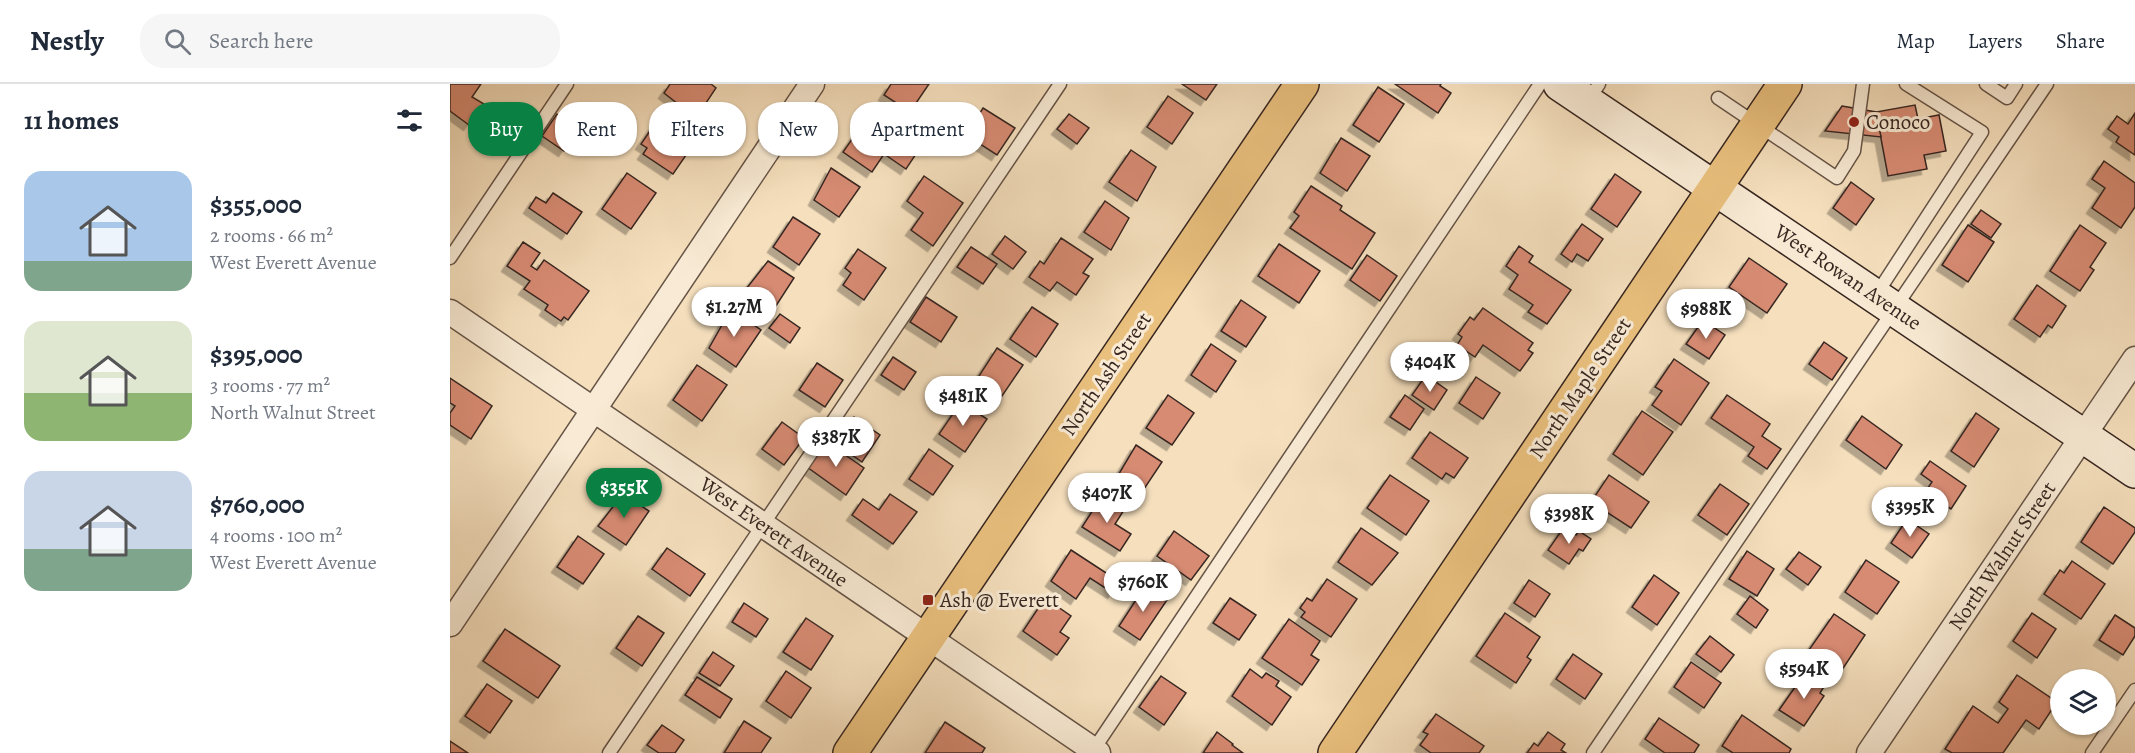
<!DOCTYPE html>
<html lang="en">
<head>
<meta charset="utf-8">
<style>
  body { margin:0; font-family:Alegreya,serif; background:#f6f6f7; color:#1f2937; height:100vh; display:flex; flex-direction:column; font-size:22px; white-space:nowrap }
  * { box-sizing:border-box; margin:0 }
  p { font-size:20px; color:#747a83 }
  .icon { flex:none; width:33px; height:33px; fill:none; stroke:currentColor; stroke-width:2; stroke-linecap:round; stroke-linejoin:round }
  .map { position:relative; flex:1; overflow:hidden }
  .sheet { display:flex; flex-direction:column; background:#fff; width:450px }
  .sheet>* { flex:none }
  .guide { position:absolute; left:18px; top:18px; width:570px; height:54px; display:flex; gap:12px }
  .buttons { position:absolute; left:1600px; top:585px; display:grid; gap:12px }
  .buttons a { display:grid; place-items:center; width:66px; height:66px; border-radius:50%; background:#fff; box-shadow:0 2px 4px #0004; font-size:30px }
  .price { position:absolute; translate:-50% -51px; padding:0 14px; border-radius:21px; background:#fff; color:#222; font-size:20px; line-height:39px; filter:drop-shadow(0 2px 3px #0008) }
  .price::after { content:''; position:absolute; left:50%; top:36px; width:18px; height:14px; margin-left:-9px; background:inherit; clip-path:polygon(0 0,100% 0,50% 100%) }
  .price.current { background:#0b8043; color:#fff }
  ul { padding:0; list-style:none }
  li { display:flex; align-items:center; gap:18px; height:150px; padding:0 24px }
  li span { display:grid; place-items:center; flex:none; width:168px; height:120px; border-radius:18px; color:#555 }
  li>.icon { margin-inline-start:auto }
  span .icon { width:72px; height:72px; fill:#fffc; stroke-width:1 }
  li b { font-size:26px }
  h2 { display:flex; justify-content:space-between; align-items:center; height:72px; padding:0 24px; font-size:26px }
  .pill { padding:0 21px; border-radius:24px; background:#fff; box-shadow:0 2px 4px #0004; font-size:21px; line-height:54px }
  .pill.current { background:#0b8043; color:#fff }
  header { display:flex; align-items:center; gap:36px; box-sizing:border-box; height:84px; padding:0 30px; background:#fff; border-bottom:2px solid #e0e1e3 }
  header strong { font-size:28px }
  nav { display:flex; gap:33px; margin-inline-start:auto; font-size:21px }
  .search { width:420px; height:54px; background:#f6f6f7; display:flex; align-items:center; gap:15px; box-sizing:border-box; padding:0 21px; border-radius:24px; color:#747a83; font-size:22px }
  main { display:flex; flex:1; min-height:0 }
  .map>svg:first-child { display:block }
  .building { fill:#d78b73; stroke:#372620; stroke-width:1.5; filter:url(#shadow) }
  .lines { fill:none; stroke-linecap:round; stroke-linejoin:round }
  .lane-casing { stroke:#665447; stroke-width:15 }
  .street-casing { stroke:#665447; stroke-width:27 }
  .secondary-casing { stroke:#372620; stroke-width:36 }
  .primary-casing { stroke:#372620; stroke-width:36 }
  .lane { stroke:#f8ead4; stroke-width:12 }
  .street { stroke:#f8ead4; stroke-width:24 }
  .secondary { stroke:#f8ead4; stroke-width:33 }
  .primary { stroke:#eac07e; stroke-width:33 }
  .poi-dot { fill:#8f2418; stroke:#f8ead4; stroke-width:2 }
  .labels { text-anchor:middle; stroke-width:6; stroke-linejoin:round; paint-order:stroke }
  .poi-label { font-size:21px; fill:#372620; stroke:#f8ead4; text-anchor:start }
  .street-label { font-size:21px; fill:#372620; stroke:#f8ead4 }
</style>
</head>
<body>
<header>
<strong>Nestly</strong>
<div class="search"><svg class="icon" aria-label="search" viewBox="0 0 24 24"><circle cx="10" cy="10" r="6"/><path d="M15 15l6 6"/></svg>Search here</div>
<nav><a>Map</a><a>Layers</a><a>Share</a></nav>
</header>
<main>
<section class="sheet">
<h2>11 homes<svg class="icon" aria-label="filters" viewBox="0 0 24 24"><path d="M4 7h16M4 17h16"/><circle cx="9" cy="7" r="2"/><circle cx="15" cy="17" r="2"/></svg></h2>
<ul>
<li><span style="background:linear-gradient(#a9c7e8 75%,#7fa58c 0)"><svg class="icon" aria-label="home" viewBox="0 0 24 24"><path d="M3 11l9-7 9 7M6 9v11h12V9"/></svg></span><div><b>$355,000</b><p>2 rooms · 66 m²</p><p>West Everett Avenue</p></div></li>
<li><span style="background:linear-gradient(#dfe7d0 60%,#8fb573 0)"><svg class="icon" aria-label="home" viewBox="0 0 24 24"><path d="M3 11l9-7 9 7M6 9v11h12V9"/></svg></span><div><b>$395,000</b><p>3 rooms · 77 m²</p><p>North Walnut Street</p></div></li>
<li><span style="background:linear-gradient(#c9d6e8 65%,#7fa58c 0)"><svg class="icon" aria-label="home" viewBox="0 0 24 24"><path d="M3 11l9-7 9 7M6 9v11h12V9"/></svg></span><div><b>$760,000</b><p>4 rooms · 100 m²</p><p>West Everett Avenue</p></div></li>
</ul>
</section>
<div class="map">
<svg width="1685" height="669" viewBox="0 0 1685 669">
  <defs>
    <filter id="shadow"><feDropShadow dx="-5.5" dy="5.5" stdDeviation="0" flood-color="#0004"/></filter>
  </defs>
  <rect width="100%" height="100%" fill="#f5dfbd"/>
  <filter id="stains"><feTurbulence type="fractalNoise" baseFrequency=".00333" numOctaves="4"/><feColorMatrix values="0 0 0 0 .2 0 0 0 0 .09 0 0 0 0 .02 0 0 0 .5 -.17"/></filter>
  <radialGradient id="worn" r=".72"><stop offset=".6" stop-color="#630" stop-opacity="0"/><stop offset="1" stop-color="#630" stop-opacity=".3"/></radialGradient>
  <g class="building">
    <path d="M0,0H31L22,13L34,20L19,41L0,27Z"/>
    <path d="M220,0H261L266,4L246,34L214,9Z"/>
    <path d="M441,0H479L460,28L434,11Z"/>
    <path d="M732,0H767L756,16Z"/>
    <path d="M945,0H991L990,2L1001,9L988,29Z"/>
    <path d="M928,3L954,20L929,58L903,41Z"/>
    <path d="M718,12L743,29L722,60L697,43Z"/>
    <path d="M1465,21L1468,35L1489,31L1496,67L1474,71L1477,85L1438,92L1426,28Z"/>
    <path d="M1392,22L1426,28L1431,53L1375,47Z"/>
    <path d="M533,24L565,44L547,71L516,51Z"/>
    <path d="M422,27L472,61L456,85L434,70L422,88L393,68Z"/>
    <path d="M1685,29V71L1666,58L1669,53L1658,45L1667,32L1678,40Z"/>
    <path d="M107,30L129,45L114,67L92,52Z"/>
    <path d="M619,30L639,44L627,60L607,45Z"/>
    <path d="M204,41L211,46L214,42L243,61L223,90L193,70L197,64L191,60Z"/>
    <path d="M891,54L920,72L897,107L870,89Z"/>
    <path d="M681,66L706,83L687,117L659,98Z"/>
    <path d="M1654,77L1685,99V123L1671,144L1642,124L1655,104L1642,95Z"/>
    <path d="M381,84L410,103L389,133L364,116Z"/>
    <path d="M177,89L206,109L181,145L152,125Z"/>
    <path d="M1165,90L1191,108L1167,143L1141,125Z"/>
    <path d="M474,92L513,119L483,162L461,146L473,129L457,117Z"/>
    <path d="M1401,98L1424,115L1406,141L1383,124Z"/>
    <path d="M861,102L892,122L890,126L925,149L902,185L840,144L849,132L844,128Z"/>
    <path d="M103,109L132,128L117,150L79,124L86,113L96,119Z"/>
    <path d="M655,117L679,134L661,166L634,148Z"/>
    <path d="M1531,126L1551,140L1541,154L1521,140Z"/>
    <path d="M343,133L370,150L349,181L323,163Z"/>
    <path d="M1132,140L1153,155L1138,177L1127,170L1122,178L1111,170Z"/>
    <path d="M1518,141L1544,158L1518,198L1492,181Z"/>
    <path d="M1630,141L1656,159L1640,183L1644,186L1630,207L1600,187Z"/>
    <path d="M555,152L576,168L563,185L542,170Z"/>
    <path d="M611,154L643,175L633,189L639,192L626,211L607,198L600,207L579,193L590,177L594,180Z"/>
    <path d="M73,158L90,169L81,182L87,186L94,176L139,207L118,236L114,233L111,237L95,226L98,221L74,205L80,197L57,182Z"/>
    <path d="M829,160L870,187L849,219L808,192Z"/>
    <path d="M1069,162L1083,172L1079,178L1121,206L1097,240L1078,228L1083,221L1059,205L1068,191L1056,182Z"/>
    <path d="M521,163L547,180L533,200L507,183Z"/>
    <path d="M408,165L436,184L414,216L393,201L401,189L395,184Z"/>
    <path d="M917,171L947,192L930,217L900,196Z"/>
    <path d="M1299,174L1337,200L1317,229L1279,203Z"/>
    <path d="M318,177L344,194L322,228L297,211L299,207L296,205Z"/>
    <path d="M1587,201L1616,222L1602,244L1598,241L1590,253L1564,235Z"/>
    <path d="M476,213L507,233L491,258L460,238Z"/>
    <path d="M791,216L816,233L796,263L771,247Z"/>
    <path d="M582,223L608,240L586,273L560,255Z"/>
    <path d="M1033,224L1083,259L1078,266L1083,269L1070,287L1033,261L1025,273L1007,261L1012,253L1008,250L1020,233L1024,236Z"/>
    <path d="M281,225L311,246L286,283L259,264Z"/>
    <path d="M330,230L350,244L340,259L319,244Z"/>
    <path d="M1253,236L1275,251L1259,275L1236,260Z"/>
    <path d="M1374,258L1397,274L1382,296L1359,280Z"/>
    <path d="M761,260L786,277L766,308L741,291Z"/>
    <path d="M547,264L573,281L552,312L527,295Z"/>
    <path d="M443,273L466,288L454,306L431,291Z"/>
    <path d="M1224,275L1259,299L1231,341L1202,321L1212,307L1205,303Z"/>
    <path d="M367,279L393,296L375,323L349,306Z"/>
    <path d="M247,281L277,301L252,337L223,316Z"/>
    <path d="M976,291L997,306L984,326L962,311Z"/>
    <path d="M1026,293L1050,309L1033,335L1009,319Z"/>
    <path d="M0,294L42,322L21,355L0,341V329L5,322L0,319Z"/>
    <path d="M718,311L744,329L722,361L696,344Z"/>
    <path d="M955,311L974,325L960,346L940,333Z"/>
    <path d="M1277,311L1320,340L1312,352L1331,365L1317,385L1298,372L1304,363L1261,334Z"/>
    <path d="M511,318L537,335L515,368L489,350Z"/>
    <path d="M1192,327L1223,348L1193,391L1163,370Z"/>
    <path d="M1526,329L1549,345L1524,383L1501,367Z"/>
    <path d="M1412,332L1452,361L1436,385L1396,356Z"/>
    <path d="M404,333L430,351L412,378L385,359Z"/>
    <path d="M332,338L354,354L334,381L312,365Z"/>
    <path d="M980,348L1018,374L1004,394L996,389L992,395L962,374Z"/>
    <path d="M375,357L414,384L396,411L357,383Z"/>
    <path d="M686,361L712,378L688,414L664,398Z"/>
    <path d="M479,365L503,382L483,411L459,395Z"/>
    <path d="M1480,377L1516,402L1501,425L1475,408L1482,398L1471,390Z"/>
    <path d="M940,391L979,417L956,451L917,424Z"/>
    <path d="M1159,391L1199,418L1181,444L1141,418Z"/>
    <path d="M1270,400L1299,420L1277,451L1248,431Z"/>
    <path d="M173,410L199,427L176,461L148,442Z"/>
    <path d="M440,410L467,428L443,460L402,431L413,415L429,426Z"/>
    <path d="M652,412L674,426L665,440L681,450L670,467L632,443Z"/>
    <path d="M1654,423L1685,444V448L1663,480L1631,458Z"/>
    <path d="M1457,435L1479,450L1462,474L1441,459Z"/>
    <path d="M1114,443L1126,451L1129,447L1141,455L1133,467L1129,465L1119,480L1098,466Z"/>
    <path d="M911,444L948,469L922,501L888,478Z"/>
    <path d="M724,447L759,472L741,496L707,472Z"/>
    <path d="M128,452L154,470L133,500L107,483Z"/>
    <path d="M217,464L255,490L240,512L202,485Z"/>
    <path d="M621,466L670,498L663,509L640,494L626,515L601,497Z"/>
    <path d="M1297,467L1324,485L1307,512L1279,495Z"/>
    <path d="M1349,468L1371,483L1358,501L1336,485Z"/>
    <path d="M1416,476L1449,498L1427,530L1395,508Z"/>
    <path d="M1622,477L1655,500L1631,535L1594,510L1610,486L1614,489Z"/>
    <path d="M1204,491L1229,509L1207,541L1182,523Z"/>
    <path d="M877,495L907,515L881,553L851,533L855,528L850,524L857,514L862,517Z"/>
    <path d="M1079,496L1100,510L1085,533L1064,519Z"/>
    <path d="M695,502L717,516L690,556L669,542Z"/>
    <path d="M1300,512L1318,526L1306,544L1287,530Z"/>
    <path d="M595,514L621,532L610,548L619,554L607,571L573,547Z"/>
    <path d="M780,514L806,531L789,556L763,539Z"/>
    <path d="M294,519L318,535L306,553L282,538Z"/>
    <path d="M1055,529L1090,553L1077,573L1081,576L1066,599L1026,572Z"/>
    <path d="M1582,529L1606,545L1587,574L1563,557Z"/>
    <path d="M1384,530L1415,551L1386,595L1354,573Z"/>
    <path d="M1665,531L1685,544V552L1673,571L1649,556Z"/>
    <path d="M188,532L214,549L192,582L166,564Z"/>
    <path d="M356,534L383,552L361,586L333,568Z"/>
    <path d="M839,535L870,557L861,571L869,576L852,601L812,574Z"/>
    <path d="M55,545L110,582L88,614L33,577Z"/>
    <path d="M1260,552L1284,571L1271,588L1246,570Z"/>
    <path d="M263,568L284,582L270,602L249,589Z"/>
    <path d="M1123,570L1152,590L1135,615L1106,595Z"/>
    <path d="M1241,578L1271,599L1254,624L1224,603Z"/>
    <path d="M800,585L812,594L816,589L829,597L826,602L841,613L822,641L782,612Z"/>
    <path d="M336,587L361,604L341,634L316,617Z"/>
    <path d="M1360,591L1375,601L1370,609L1374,612L1354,642L1329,626L1350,596L1355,599Z"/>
    <path d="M1567,591L1607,618L1589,645L1576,636L1553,669H1502L1495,665L1523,622L1548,639L1558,625L1549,618Z"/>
    <path d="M711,592L736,609L714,641L689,623Z"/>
    <path d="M247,593L282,615L270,634L235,611Z"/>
    <path d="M37,600L62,617L40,649L15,632Z"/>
    <path d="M986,630L1034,662L1029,669H981L970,661L978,650L973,648Z"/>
    <path d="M1292,631L1341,665L1339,669H1283L1272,662Z"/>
    <path d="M1209,634L1249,661L1244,669H1215L1195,655Z"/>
    <path d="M294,637L321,654L311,669H274Z"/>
    <path d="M495,638L535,664L532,669H475Z"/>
    <path d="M212,641L234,656L225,669H209L197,661Z"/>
    <path d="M767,648L783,660L782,661L793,669H753Z"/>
    <path d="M1098,648L1115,660L1111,666L1116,669H1077L1084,659L1088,662Z"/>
    <path d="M0,657L18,669H0Z"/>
  </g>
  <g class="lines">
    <g class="lane-casing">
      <g id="lane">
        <path d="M1536,0L1557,14L1566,0"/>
        <path d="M1268,14L1387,94L1404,67L1413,0"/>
        <path d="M1138,17L1149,0"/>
        <path d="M0,174L117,0"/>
        <path d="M1426,211L1532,48L1456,0"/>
        <path d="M642,668L1090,0"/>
        <path d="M159,669L610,0"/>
        <path d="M1143,669L1597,0"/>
        <path d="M1642,669L1685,606"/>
      </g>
    </g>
    <g class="street-casing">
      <g id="street">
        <path d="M0,228L648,669"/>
        <path d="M0,540L362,0"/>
        <path d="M1419,669L1685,275"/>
      </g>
    </g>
    <g class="secondary-casing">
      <path id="secondary" d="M1110,0L1685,387"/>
    </g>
    <g class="primary-casing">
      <g id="primary">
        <path d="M400,669L852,0"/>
        <path d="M885,669L1335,0"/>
      </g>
    </g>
    <use href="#lane" class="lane"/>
    <use href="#street" class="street"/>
    <use href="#secondary" class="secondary"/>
    <use href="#primary" class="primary"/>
  </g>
  <g class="poi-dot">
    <circle cx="1404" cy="38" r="6"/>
    <rect x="472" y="510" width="12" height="12" rx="3"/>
  </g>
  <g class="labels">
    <g class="poi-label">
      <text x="1416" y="45">Conoco</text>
      <text x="490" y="523">Ash @ Everett</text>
    </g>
    <g class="street-label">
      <text transform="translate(1398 193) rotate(34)" y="7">West Rowan Avenue</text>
      <text transform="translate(656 290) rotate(-56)" y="7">North Ash Street</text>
      <text transform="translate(1130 304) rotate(-56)" y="7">North Maple Street</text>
      <text transform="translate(324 448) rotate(35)" y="7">West Everett Avenue</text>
      <text transform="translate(1552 472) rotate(-56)" y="7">North Walnut Street</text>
    </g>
  </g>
  <rect width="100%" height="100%" filter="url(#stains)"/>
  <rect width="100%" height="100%" fill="url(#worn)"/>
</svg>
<div class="buttons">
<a><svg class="icon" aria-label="layers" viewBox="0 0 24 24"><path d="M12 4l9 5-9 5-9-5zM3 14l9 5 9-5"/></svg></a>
</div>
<b class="price" style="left:284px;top:254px">$1.27M</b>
<b class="price" style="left:1256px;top:256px">$988K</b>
<b class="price" style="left:980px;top:309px">$404K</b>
<b class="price" style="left:513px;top:343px">$481K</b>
<b class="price" style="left:386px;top:384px">$387K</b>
<b class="price current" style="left:174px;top:435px">$355K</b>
<b class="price" style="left:657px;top:440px">$407K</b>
<b class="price" style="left:1460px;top:454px">$395K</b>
<b class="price" style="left:1119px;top:461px">$398K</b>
<b class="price" style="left:693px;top:529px">$760K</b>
<b class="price" style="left:1354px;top:616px">$594K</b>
<div class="guide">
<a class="pill current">Buy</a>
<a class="pill">Rent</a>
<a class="pill">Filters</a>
<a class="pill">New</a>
<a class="pill">Apartment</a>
</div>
</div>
</main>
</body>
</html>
